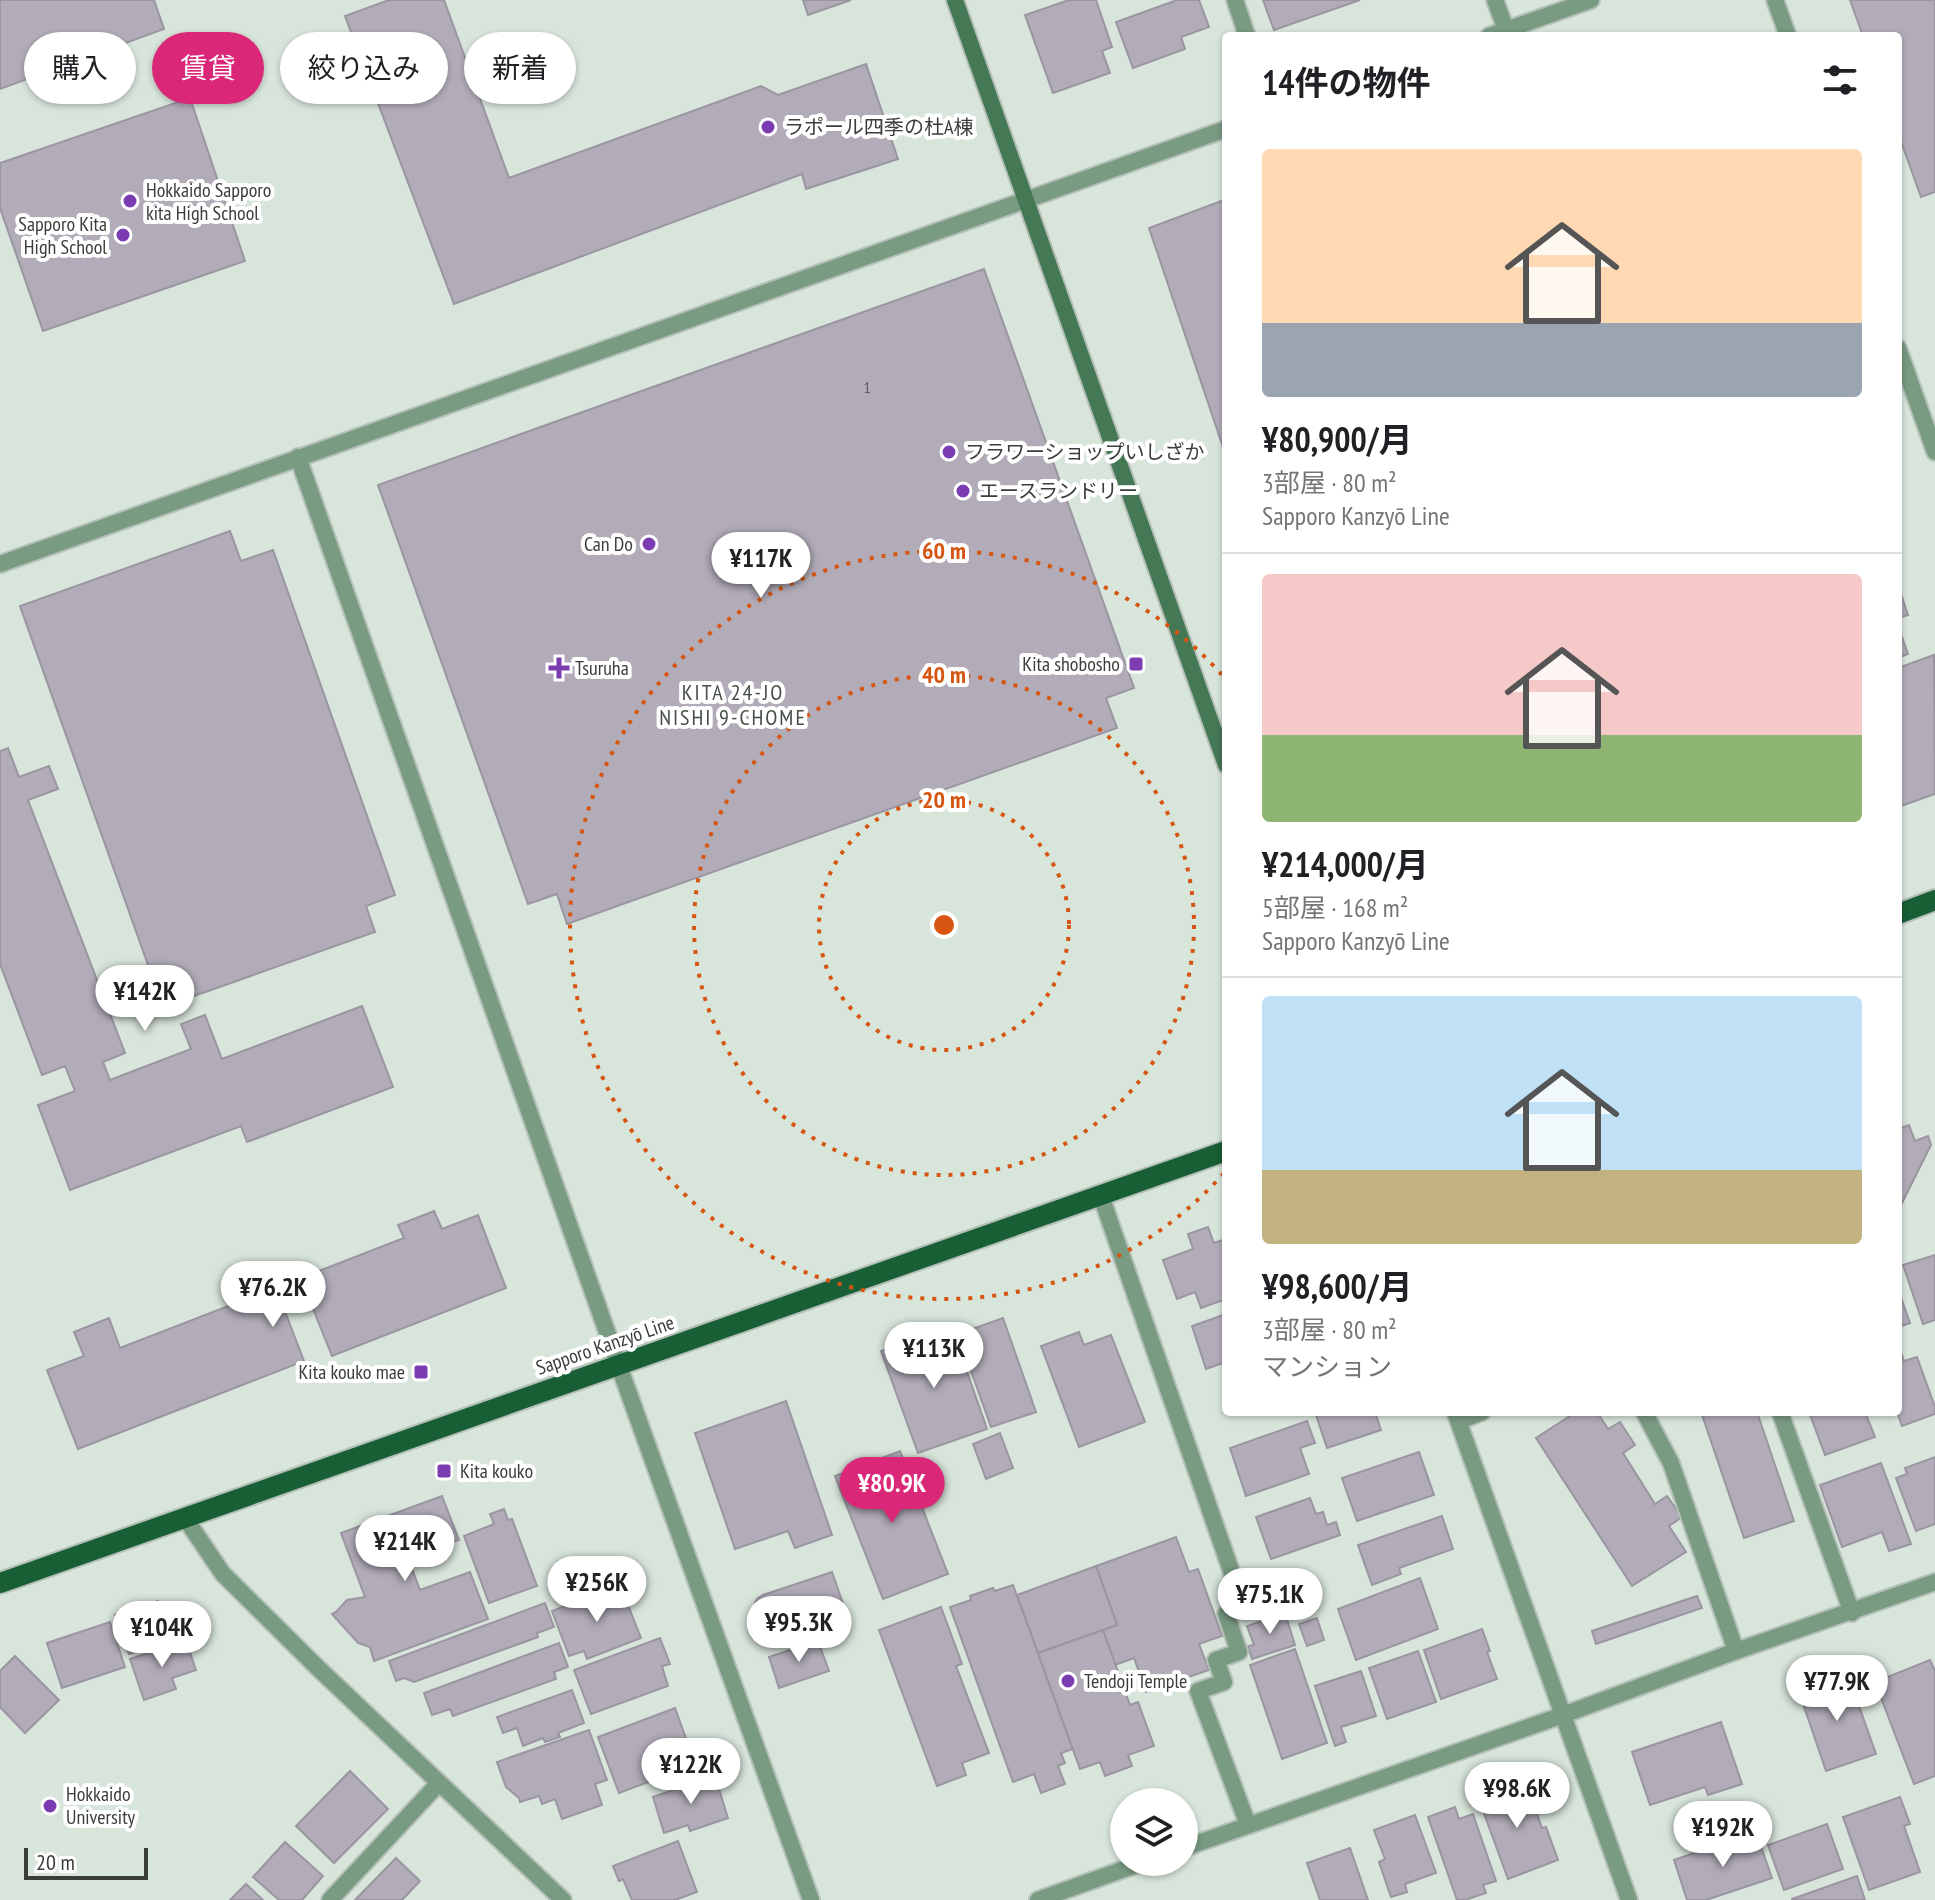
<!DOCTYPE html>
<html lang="ja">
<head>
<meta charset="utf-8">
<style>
  body { margin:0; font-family:"PT Sans Narrow","Noto Sans JP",sans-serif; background:#f6f6f6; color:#202124; height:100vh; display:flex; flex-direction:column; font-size:30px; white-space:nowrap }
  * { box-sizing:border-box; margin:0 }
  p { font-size:26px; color:#757577 }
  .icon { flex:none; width:44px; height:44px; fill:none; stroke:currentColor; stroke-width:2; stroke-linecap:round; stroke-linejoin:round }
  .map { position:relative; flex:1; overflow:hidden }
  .sheet { position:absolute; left:1222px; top:32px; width:680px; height:1384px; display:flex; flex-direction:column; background:#fff; border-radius:8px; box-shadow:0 2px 6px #0004 }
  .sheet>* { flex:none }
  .banner { position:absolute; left:24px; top:32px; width:760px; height:72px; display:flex; gap:16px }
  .controls { position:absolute; left:1110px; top:1788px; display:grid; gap:16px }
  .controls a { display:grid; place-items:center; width:88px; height:88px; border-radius:50%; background:#fff; box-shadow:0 2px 6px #0004; font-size:40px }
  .scale { position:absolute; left:24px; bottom:20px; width:124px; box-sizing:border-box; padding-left:8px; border:4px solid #393e3a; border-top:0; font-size:22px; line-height:28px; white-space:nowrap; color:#393e3a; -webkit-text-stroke:6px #fff; paint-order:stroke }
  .price { position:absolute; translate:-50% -68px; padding:0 18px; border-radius:28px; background:#fff; color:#222; font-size:26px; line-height:52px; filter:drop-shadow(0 2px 4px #0008) }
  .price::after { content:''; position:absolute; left:50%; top:48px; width:24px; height:18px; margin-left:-12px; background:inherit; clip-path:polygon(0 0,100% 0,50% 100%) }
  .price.current { background:#db2777; color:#fff }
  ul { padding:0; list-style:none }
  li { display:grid; align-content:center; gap:16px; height:424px; padding:0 40px }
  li+li { border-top:2px solid #e0e0e0 }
  li span { display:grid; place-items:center; height:248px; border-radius:8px; color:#555 }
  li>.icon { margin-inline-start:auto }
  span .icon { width:144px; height:144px; fill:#fffc; stroke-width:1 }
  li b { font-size:34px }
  h2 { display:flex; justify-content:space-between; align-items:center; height:96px; padding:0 40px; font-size:34px }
  .tag { padding:0 28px; border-radius:36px; background:#fff; box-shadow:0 2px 6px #0004; font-size:28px; line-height:72px }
  .tag.current { background:#db2777; color:#fff }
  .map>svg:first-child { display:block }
  .building { fill:#b1acb8; stroke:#9a95a1; stroke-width:2 }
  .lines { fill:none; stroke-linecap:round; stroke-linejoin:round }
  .lane-casing { stroke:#b5c0b8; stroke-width:20 }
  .street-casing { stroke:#b5c0b8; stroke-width:20 }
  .secondary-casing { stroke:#b5c0b8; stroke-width:20 }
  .primary-casing { stroke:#b5c0b8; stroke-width:24 }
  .lane { stroke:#799b82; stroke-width:16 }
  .street { stroke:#799b82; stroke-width:16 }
  .secondary { stroke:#457855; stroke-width:16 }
  .primary { stroke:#185f36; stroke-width:20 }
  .ring { fill:none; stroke:#d65611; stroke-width:4; stroke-dasharray:4 8 }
  .poi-dot { fill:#7b3cb1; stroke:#fff; stroke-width:3 }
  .labels { text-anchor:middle; stroke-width:8; stroke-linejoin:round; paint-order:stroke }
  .number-label { font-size:16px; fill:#575a5a }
  .poi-label { font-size:20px; fill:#393e3a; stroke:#fff; text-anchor:start }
  .street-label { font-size:20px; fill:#393e3a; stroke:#fff }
  .neighbourhood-label { font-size:22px; letter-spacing:2px; fill:#465048; stroke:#fff }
  .centre { fill:#d65611; stroke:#fff; stroke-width:4 }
  .ring-label { font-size:24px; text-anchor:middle; font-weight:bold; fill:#d65611; stroke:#fff; stroke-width:8; stroke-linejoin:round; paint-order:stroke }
</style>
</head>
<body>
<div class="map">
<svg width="1935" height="1900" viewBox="0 0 1935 1900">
  <rect width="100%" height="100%" fill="#d8e5db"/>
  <g class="building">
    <path d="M0,0H154L164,29L0,89Z"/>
    <path d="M389,0H444L509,178L761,86L778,95L866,64L898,159L806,189L802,174L454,304L345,16Z"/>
    <path d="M803,0H851L808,15Z"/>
    <path d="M1069,0H1096L1112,47L1102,51L1110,73L1053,93L1025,15Z"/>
    <path d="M1177,0H1199L1209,27L1181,37L1185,49L1133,68L1116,22Z"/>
    <path d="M1263,0H1360L1274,30Z"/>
    <path d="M1850,0H1935V192L1921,197L1898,133V36H1863Z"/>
    <path d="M190,98L245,261L43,331L0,208V163Z"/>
    <path d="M1224,200L1226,204V456L1149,228Z"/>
    <path d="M984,269L1134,688L1106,698L1117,728L567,924L557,894L528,904L378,485Z"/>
    <path d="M230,531L241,561L273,550L395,895L366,906L375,932L163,1007L20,606Z"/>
    <path d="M1898,585L1908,615L1898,618Z"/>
    <path d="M1898,626L1908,654L1898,658Z"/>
    <path d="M1934,655L1935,794L1898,807V668Z"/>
    <path d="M8,748L19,777L49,766L58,789L28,800L125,1053L103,1062L110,1080L191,1049L181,1024L205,1015L222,1059L362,1006L393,1087L247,1142L241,1126L70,1190L38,1105L75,1091L65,1066L42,1075L0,964V751Z"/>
    <path d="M1909,1125L1915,1141L1928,1136L1931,1145L1898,1211V1129Z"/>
    <path d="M434,1211L442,1229L478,1215L506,1288L332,1356L309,1299L284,1309L304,1361L78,1449L47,1370L84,1356L74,1332L109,1318L120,1348L404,1238L398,1225Z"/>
    <path d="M1208,1227L1214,1243L1226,1239V1299L1201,1308L1195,1292L1177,1299L1163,1260L1193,1249L1188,1234Z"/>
    <path d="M1935,1255V1320L1923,1324L1903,1265Z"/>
    <path d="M1898,1289L1910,1323L1898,1327Z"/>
    <path d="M1226,1314V1362L1206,1369L1192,1326Z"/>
    <path d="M1003,1318L1036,1412L991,1427L958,1334Z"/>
    <path d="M951,1326L987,1429L918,1453L881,1351Z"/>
    <path d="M1079,1332L1084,1345L1111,1335L1145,1422L1079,1447L1041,1346Z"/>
    <path d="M1902,1355L1904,1361L1917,1357L1935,1407V1414L1902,1426L1897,1412L1898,1356Z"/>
    <path d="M786,1401L832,1535L795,1548L788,1531L735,1549L695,1433Z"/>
    <path d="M1315,1412H1375L1381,1430L1327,1448Z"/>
    <path d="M1576,1412H1597L1608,1429L1620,1422L1635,1445L1623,1453L1655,1504L1667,1496L1682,1517L1669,1526L1686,1552L1632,1586L1536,1438Z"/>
    <path d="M1701,1412H1757L1794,1521L1744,1538Z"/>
    <path d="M1809,1412H1865L1875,1437L1825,1455Z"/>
    <path d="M1307,1421L1315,1443L1300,1448L1309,1474L1246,1496L1230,1448Z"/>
    <path d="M1000,1433L1013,1468L986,1479L973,1444Z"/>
    <path d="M900,1451L948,1574L883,1599L835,1476Z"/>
    <path d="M1419,1452L1434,1495L1357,1521L1342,1478Z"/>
    <path d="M1935,1457V1524L1916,1531L1896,1478L1907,1474L1905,1468Z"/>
    <path d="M1881,1463L1911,1544L1889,1551L1882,1532L1842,1547L1820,1485Z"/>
    <path d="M442,1496L459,1540L408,1558L420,1590L470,1572L488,1619L374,1661L370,1647L358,1643L332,1614L336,1612L347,1600L365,1597L341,1533Z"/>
    <path d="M1310,1498L1316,1514L1323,1512L1327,1525L1336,1522L1340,1535L1271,1559L1256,1517Z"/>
    <path d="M504,1509L508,1520L512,1519L537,1586L489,1603L464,1536L494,1524L490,1514Z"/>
    <path d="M1442,1516L1453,1549L1399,1568L1401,1574L1372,1585L1358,1545Z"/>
    <path d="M1176,1537L1189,1572L1198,1569L1222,1636L1199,1644L1209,1670L1146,1692L1134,1658L1115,1665L1103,1630L1117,1625L1096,1566Z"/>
    <path d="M1096,1566L1117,1625L1038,1653L1017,1595Z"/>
    <path d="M832,1572L847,1615L805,1630L807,1636L780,1646L772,1620L765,1621L759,1618L755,1612L754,1605L757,1599L763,1595Z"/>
    <path d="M1420,1578L1438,1629L1356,1660L1338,1609Z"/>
    <path d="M620,1585L641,1638L587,1659L584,1651L569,1656L552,1611Z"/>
    <path d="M1013,1585L1073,1749L1061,1753L1065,1763L1058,1766L1065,1784L1041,1793L1034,1774L1013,1782L950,1607L971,1600L970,1596L993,1588L995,1591Z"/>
    <path d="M1697,1596L1702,1608L1596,1644L1592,1631Z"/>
    <path d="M158,1601L164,1617L180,1611L188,1634L129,1654L115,1615Z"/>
    <path d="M545,1603L554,1627L537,1633L538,1637L414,1682L404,1678L396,1681L389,1661Z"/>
    <path d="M941,1607L962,1664L956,1666L989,1753L962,1763L966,1775L937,1786L879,1630Z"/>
    <path d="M1285,1613L1295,1645L1252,1659L1248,1646L1254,1645L1247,1626Z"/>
    <path d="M1317,1618L1324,1640L1307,1646L1299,1624Z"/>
    <path d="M110,1622L125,1667L62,1688L47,1643Z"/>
    <path d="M1482,1629L1490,1651L1487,1652L1497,1679L1441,1699L1424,1650Z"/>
    <path d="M1103,1630L1130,1705L1138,1702L1154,1746L1128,1755L1132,1766L1105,1776L1100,1762L1080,1769L1038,1653Z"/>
    <path d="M660,1638L670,1664L662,1666L668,1686L591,1714L574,1670Z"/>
    <path d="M186,1641L196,1670L172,1678L176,1689L144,1700L130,1659Z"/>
    <path d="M818,1641L829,1671L779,1688L769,1657Z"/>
    <path d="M559,1643L568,1667L554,1672L556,1679L453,1716L450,1709L432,1715L424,1693Z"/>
    <path d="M1295,1649L1327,1743L1282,1759L1250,1665Z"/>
    <path d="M1418,1651L1436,1702L1387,1719L1369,1668Z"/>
    <path d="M15,1656L59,1700L25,1733L0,1707V1671Z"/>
    <path d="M1930,1660L1934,1669H1935V1776L1914,1784L1875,1682Z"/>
    <path d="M1361,1671L1376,1716L1341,1727L1346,1742L1335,1746L1315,1686Z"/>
    <path d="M1848,1675L1876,1754L1826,1771L1799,1692Z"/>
    <path d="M572,1690L584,1723L558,1733L560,1737L545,1742L543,1738L523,1746L517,1728L503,1733L497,1717Z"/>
    <path d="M675,1708L691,1752L681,1755L686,1768L619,1793L598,1737Z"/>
    <path d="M1721,1722L1742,1784L1708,1795L1705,1787L1650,1805L1632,1752Z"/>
    <path d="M589,1730L607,1780L595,1784L602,1805L562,1819L555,1799L542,1804L539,1796L520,1802L519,1798L506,1787L497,1762Z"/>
    <path d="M350,1771L388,1809L334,1863L296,1826Z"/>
    <path d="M715,1776L728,1818L690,1831L688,1825L664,1833L653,1797Z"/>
    <path d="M1525,1780L1542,1828L1546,1827L1558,1860L1508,1879L1478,1797Z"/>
    <path d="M1900,1797L1910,1824L1904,1826L1920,1872L1869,1890L1843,1817Z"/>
    <path d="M1455,1807L1459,1819L1473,1814L1496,1881L1483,1885L1486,1893L1465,1900H1457L1428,1817Z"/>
    <path d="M1415,1815L1436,1873L1405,1884L1407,1892L1391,1897L1379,1862L1385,1859L1374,1830Z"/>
    <path d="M1827,1824L1843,1869L1784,1890L1768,1845Z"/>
    <path d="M1756,1832L1772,1878L1706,1900H1687L1674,1860Z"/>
    <path d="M678,1841L697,1892L675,1900H632L623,1879L619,1881L613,1866Z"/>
    <path d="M285,1842L323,1876L302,1900H279L253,1877Z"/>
    <path d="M1350,1848L1368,1900H1320L1307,1863Z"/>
    <path d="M396,1858L420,1881L402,1900H355Z"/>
    <path d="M1857,1876L1865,1900H1792V1899Z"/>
    <path d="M246,1884L263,1900H230Z"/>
  </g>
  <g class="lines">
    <g class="lane-casing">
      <g id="lane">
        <path d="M1101,1196L1244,1608L1226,1614L1239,1652L1216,1660L1224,1682L1198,1691L1248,1825"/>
        <path d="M1644,1412L1671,1463L1736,1651"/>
        <path d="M1459,1421L1482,1412"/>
        <path d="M330,1900L439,1783"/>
      </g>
    </g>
    <g class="street-casing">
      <g id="street">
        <path d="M1235,0L1247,36"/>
        <path d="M1495,0L1506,30"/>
        <path d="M1775,0L1788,36"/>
        <path d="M1489,36L1591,0"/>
        <path d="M1898,348L1935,452"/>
        <path d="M298,457L619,1366L811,1900"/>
        <path d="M0,564L1226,129"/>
        <path d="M1455,1412L1629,1900"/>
        <path d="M1780,1412L1852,1613"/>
        <path d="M185,1518L223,1574L318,1668L563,1900"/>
        <path d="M1184,1848L1563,1715L1736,1651L1935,1582"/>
        <path d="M1038,1900L1144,1862"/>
      </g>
    </g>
    <g class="secondary-casing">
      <path id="secondary" d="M955,0L1226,765"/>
    </g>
    <g class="primary-casing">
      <g id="primary">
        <path d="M1898,914L1935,900"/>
        <path d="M0,1583L1226,1151"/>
      </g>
    </g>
    <use href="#lane" class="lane"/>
    <use href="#street" class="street"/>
    <use href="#secondary" class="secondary"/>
    <use href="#primary" class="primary"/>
  </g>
  <g class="ring">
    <circle cx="944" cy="925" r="125"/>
    <circle cx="944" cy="925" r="250"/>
    <path d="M1224 1173A374 374 0 1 1 1224 677"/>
  </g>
  <g class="poi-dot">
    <circle cx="768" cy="127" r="8"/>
    <circle cx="130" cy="201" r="8"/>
    <circle cx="123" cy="235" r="8"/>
    <circle cx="949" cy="452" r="8"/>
    <circle cx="963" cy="491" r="8"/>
    <circle cx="649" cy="544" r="8"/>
    <rect x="1128" y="656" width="16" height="16" rx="4"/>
    <path d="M555 656h8v8h8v8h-8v8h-8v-8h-8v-8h8z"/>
    <rect x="413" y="1364" width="16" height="16" rx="4"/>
    <rect x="436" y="1463" width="16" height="16" rx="4"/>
    <circle cx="1068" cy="1681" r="8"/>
    <circle cx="50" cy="1806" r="8"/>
  </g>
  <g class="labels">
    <g class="number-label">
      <text x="867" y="393">1</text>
    </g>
    <g class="poi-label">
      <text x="784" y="134">ラポール四季の杜A棟</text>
      <text x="146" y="197">Hokkaido Sapporo<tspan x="146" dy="23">kita High School</tspan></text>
      <text x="107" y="231" text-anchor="end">Sapporo Kita<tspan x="107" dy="23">High School</tspan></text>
      <text x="965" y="459">フラワーショップいしざか</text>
      <text x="979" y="498">エースランドリー</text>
      <text x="633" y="551" text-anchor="end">Can Do</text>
      <text x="1120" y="671" text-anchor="end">Kita shobosho</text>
      <text x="575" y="675">Tsuruha</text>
      <text x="405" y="1379" text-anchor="end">Kita kouko mae</text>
      <text x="460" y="1478">Kita kouko</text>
      <text x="1084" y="1688">Tendoji Temple</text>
      <text x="66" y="1801">Hokkaido<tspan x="66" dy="23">University</tspan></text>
    </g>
    <g class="street-label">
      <text transform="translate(605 1345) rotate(-19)" y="7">Sapporo Kanzyō Line</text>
    </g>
    <g class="neighbourhood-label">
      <text x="733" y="700">KITA 24-JO<tspan x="733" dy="25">NISHI 9-CHOME</tspan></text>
    </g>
  </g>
  <circle cx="944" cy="925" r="12" class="centre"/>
  <g class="ring-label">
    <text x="944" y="559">60 m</text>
    <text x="944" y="683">40 m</text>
    <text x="944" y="808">20 m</text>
  </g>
</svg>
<div class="controls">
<a><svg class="icon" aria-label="layers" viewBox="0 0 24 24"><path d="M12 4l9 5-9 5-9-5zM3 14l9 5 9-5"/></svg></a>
</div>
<div class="scale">20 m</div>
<b class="price" style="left:761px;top:600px">¥117K</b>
<b class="price" style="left:145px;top:1033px">¥142K</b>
<b class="price" style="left:273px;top:1329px">¥76.2K</b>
<b class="price" style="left:934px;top:1390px">¥113K</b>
<b class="price current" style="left:892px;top:1525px">¥80.9K</b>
<b class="price" style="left:405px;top:1583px">¥214K</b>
<b class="price" style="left:597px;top:1624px">¥256K</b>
<b class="price" style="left:1270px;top:1636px">¥75.1K</b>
<b class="price" style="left:799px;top:1664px">¥95.3K</b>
<b class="price" style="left:162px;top:1669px">¥104K</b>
<b class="price" style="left:1837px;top:1723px">¥77.9K</b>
<b class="price" style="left:691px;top:1806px">¥122K</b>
<b class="price" style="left:1517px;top:1830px">¥98.6K</b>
<b class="price" style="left:1723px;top:1869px">¥192K</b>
<div class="banner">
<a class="tag">購入</a>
<a class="tag current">賃貸</a>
<a class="tag">絞り込み</a>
<a class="tag">新着</a>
</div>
<section class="sheet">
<h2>14件の物件<svg class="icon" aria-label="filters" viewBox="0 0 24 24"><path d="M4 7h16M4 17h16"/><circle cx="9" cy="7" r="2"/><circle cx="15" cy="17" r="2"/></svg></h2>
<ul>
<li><span style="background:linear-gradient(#ffd9b3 70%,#9aa5b1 0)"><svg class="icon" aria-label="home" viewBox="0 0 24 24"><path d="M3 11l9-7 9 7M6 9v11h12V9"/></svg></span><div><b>¥80,900/月</b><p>3部屋 · 80 m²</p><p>Sapporo Kanzyō Line</p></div></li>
<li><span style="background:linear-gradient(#f6c9c9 65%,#8fb573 0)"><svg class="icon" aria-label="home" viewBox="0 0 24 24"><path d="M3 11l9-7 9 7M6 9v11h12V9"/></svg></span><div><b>¥214,000/月</b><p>5部屋 · 168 m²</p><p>Sapporo Kanzyō Line</p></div></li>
<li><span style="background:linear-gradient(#bfe0f5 70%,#c2b280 0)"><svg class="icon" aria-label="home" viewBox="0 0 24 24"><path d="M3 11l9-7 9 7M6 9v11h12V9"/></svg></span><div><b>¥98,600/月</b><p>3部屋 · 80 m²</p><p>マンション</p></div></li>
</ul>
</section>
</div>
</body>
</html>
